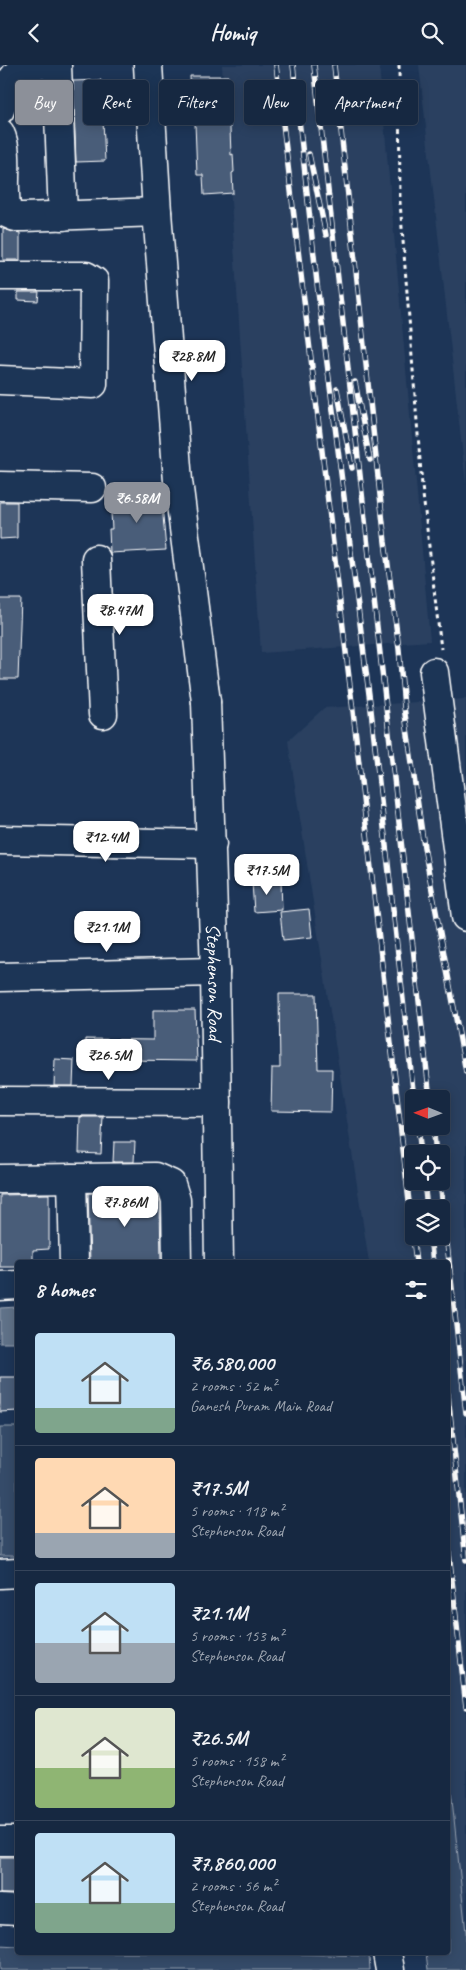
<!DOCTYPE html>
<html lang="en">
<head>
<meta charset="utf-8">
<style>
  body { margin:0; font-family:Caveat,sans-serif; background:#1f3048; color:#f1f3f6; height:100vh; display:flex; flex-direction:column; font-size:19px; white-space:nowrap }
  * { box-sizing:border-box; margin:0 }
  p { font-size:16px; color:#9ea6b1 }
  .icon { flex:none; width:28px; height:28px; fill:none; stroke:currentColor; stroke-width:2; stroke-linecap:round; stroke-linejoin:round }
  .map { position:relative; flex:1; overflow:hidden }
  .side { position:absolute; left:15px; top:1195px; width:435px; height:695px; display:flex; flex-direction:column; background:#162841; border-radius:5px; box-shadow:0 2px 12px #0003,0 0 0 1px #35445a }
  .side>* { flex:none }
  .banner { position:absolute; left:15px; top:15px; width:436px; height:45px; display:flex; gap:10px }
  .needle { width:32px; rotate:271deg }
  .buttons { position:absolute; left:405px; top:1025px; display:grid; gap:10px }
  .buttons a { display:grid; place-items:center; width:45px; height:45px; border-radius:5px; background:#162841; box-shadow:0 2px 12px #0003,0 0 0 1px #35445a; font-size:25px }
  .price { position:absolute; translate:-50% -42px; padding:0 11px; border-radius:10px; background:#fff; color:#222; font-size:16px; line-height:32px; filter:drop-shadow(0 1px 2px #0008) }
  .price::after { content:''; position:absolute; left:50%; top:30px; width:15px; height:11px; margin-left:-8px; background:inherit; clip-path:polygon(0 0,100% 0,50% 100%) }
  .price.active { background:#8c9099; color:#fff }
  ul { padding:0; list-style:none }
  li { display:flex; align-items:center; gap:15px; height:125px; padding:0 20px }
  li+li { border-top:1px solid #35445a }
  li span { display:grid; place-items:center; flex:none; width:140px; height:100px; border-radius:5px; color:#555 }
  li>.icon { margin-inline-start:auto }
  span .icon { width:60px; height:60px; fill:#fffc; stroke-width:1 }
  li b { font-size:21px }
  h2 { display:flex; justify-content:space-between; align-items:center; height:60px; padding:0 20px; font-size:21px }
  .pill { padding:0 18px; border-radius:5px; background:#162841; box-shadow:0 2px 12px #0003,0 0 0 1px #35445a; font-size:18px; line-height:45px }
  .pill.active { background:#8c9099; color:#fff }
  header { display:flex; justify-content:space-between; align-items:center; height:65px; padding:0 20px; background:#162841; font-size:22px; font-weight:600 }
  .map>svg:first-child { display:block }
  .built { fill:#2a4161; fill-rule:evenodd }
  .green { fill:#364b69; stroke:#9aa5b4 }
  .water { fill:#617289; stroke:#a0aab8 }
  .building { fill:#4a5d79; stroke:#fff }
  .lines { fill:none; stroke-linecap:round; stroke-linejoin:round }
  .minor-casing { stroke:#fff; stroke-width:31 }
  .major-casing { stroke:#fff; stroke-width:31 }
  .path { stroke:#fff; stroke-width:3; stroke-dasharray:4 4; stroke-linecap:butt }
  .minor { stroke:#1d3557; stroke-width:28 }
  .major { stroke:#1d3557; stroke-width:28 }
  .rail-casing { stroke:#fff; stroke-width:5.5 }
  .rail { stroke:#1d3557; stroke-width:4; stroke-dasharray:11; stroke-linecap:butt }
  .labels { text-anchor:middle; stroke-width:5; stroke-linejoin:round; paint-order:stroke }
  .street-label { font-size:20px; fill:#fff; stroke:#1d3557 }
</style>
</head>
<body>
<header><svg class="icon" aria-label="back" viewBox="0 0 24 24"><path d="M15 5l-7 7 7 7"/></svg>Homiq<svg class="icon" aria-label="search" viewBox="0 0 24 24"><circle cx="10" cy="10" r="6"/><path d="M15 15l6 6"/></svg></header>
<div class="map">
<svg width="466" height="1905" viewBox="0 0 466 1905">
  <rect width="100%" height="100%" fill="#1d3557"/>
  <filter id="ink" filterUnits="userSpaceOnUse"><feTurbulence type="fractalNoise" baseFrequency=".02" numOctaves="2"/><feDisplacementMap in="SourceGraphic" scale="10" xChannelSelector="R" yChannelSelector="G"/><feConvolveMatrix kernelMatrix="1 2 1 2 8 2 1 2 1" color-interpolation-filters="sRGB"/></filter>
  <g filter="url(#ink)">
    <g class="built">
      <path d="M222,0H379L430,576L261,588Z"/>
      <path d="M419,0H466V419Z"/>
      <path d="M466,634V1905L448,1888V1198L369,1197L288,676L324,643ZM414,1034H441V1061H414ZM414,1089H441V1116H414ZM414,1144H441V1171H414Z"/>
    </g>
    <g class="green">
      <rect x="0" y="1362" width="17" height="129"/>
      <path d="M448,1696L466,1868V1905H428L426,1888H448Z"/>
      <path d="M0,1880L17,1881L18,1888H250L369,1891L370,1905H0Z"/>
    </g>
    <path class="water" d="M17,1242V1278H0V1243Z"/>
    <g class="building">
      <path d="M190,11H228L231,90L233,89L234,107L232,108L233,128L204,130L203,110H197L194,32L191,33Z"/>
      <path d="M101,15L105,96L76,97L73,16Z"/>
      <path d="M3,164L20,168V195H3Z"/>
      <path d="M18,227H39L38,236L18,235Z"/>
      <path d="M161,428L166,485L110,488L109,464H112L110,432Z"/>
      <path d="M0,437H17V473L0,474Z"/>
      <path d="M0,534H21L18,614H0Z"/>
      <path d="M281,816L282,845L254,847L252,817Z"/>
      <path d="M309,844L312,872L283,875L280,847Z"/>
      <path d="M279,929H316L318,1004H332L331,1047L271,1046L272,1003H280Z"/>
      <path d="M153,945H195L197,996L126,995V998H84L85,974L153,975Z"/>
      <path d="M55,994L74,995L73,1021H54Z"/>
      <path d="M80,1052H103L101,1089L79,1088Z"/>
      <path d="M114,1077H135L134,1097H113Z"/>
      <path d="M88,1128H152L158,1130L160,1138L161,1198H90Z"/>
      <path d="M49,1129V1184L33,1185V1198H18V1202H0V1130Z"/>
      <path d="M0,1312H18V1346L0,1347Z"/>
      <rect x="0" y="1792" width="18" height="37"/>
    </g>
    <g class="lines">
      <g class="minor-casing">
        <g id="minor">
          <path d="M57,0L63,151"/>
          <path d="M148,0L157,147L178,416L206,637"/>
          <path d="M0,45C10,18 9,5 40,0"/>
          <path d="M0,68C11,91 0,127 8,149L15,152H24L157,147"/>
          <path d="M0,211H86L94,216L93,319L0,315"/>
          <path d="M0,421L92,423"/>
          <path d="M96,494L103,649"/>
          <path d="M434,607L466,852"/>
          <path d="M0,775L212,779"/>
          <path d="M0,912L215,907"/>
          <path d="M0,1036L217,1037"/>
          <path d="M72,1113L74,1198"/>
          <path d="M0,1114L155,1112L171,1119L176,1135L177,1198"/>
          <path d="M0,1221L18,1220"/>
          <path d="M0,1509L18,1508"/>
          <path d="M0,1776H18"/>
          <path d="M0,1844L18,1845"/>
        </g>
      </g>
      <g class="major-casing">
        <g id="major">
          <path id="s1" d="M206,637L215,907L219,1198"/>
          <path d="M387,1888L390,1905"/>
        </g>
      </g>
      <path class="path" d="M399,0L400,137L422,421L441,584"/>
      <use href="#minor" class="minor"/>
      <use href="#major" class="major"/>
      <g class="rail-casing">
        <g id="rail">
          <path d="M276,0L353,646L416,1198"/>
          <path d="M293,0L318,227L371,645L414,1034"/>
          <path d="M314,0L430,1034"/>
          <path d="M334,0L385,477L399,584L404,642L424,782L466,1007"/>
          <path d="M309,89L326,170"/>
          <path d="M355,317L370,395"/>
          <path d="M337,324L352,403"/>
          <path d="M418,1061L421,1089"/>
          <path d="M433,1061L436,1089"/>
          <path d="M424,1116L427,1144"/>
          <path d="M440,1116L466,1348"/>
          <path d="M430,1171L433,1198"/>
          <path d="M448,1329L466,1495"/>
          <path d="M448,1479L466,1642"/>
        </g>
      </g>
      <use href="#rail" class="rail"/>
    </g>
  </g>
  <g class="labels">
    <g class="street-label">
      <text dy="7" stroke="none"><textPath href="#s1" startOffset="280">Stephenson Road</textPath></text>
    </g>
  </g>
</svg>
<div class="buttons">
<a><svg class="needle" viewBox="-14 -14 28 28"><path d="M0-13l5 13h-10z" fill="#e53935"/><path d="M0 13l5-13h-10z" fill="#9ea6b1"/></svg></a>
<a><svg class="icon" aria-label="locate" viewBox="0 0 24 24"><circle cx="12" cy="12" r="6"/><path d="M12 2v4M12 18v4M2 12h4M18 12h4"/></svg></a>
<a><svg class="icon" aria-label="layers" viewBox="0 0 24 24"><path d="M12 4l9 5-9 5-9-5zM3 14l9 5 9-5"/></svg></a>
</div>
<b class="price" style="left:192px;top:317px">₹28.8M</b>
<b class="price active" style="left:137px;top:459px">₹6.58M</b>
<b class="price" style="left:120px;top:571px">₹8.47M</b>
<b class="price" style="left:106px;top:798px">₹12.4M</b>
<b class="price" style="left:267px;top:831px">₹17.5M</b>
<b class="price" style="left:107px;top:888px">₹21.1M</b>
<b class="price" style="left:109px;top:1016px">₹26.5M</b>
<b class="price" style="left:125px;top:1163px">₹7.86M</b>
<div class="banner">
<a class="pill active">Buy</a>
<a class="pill">Rent</a>
<a class="pill">Filters</a>
<a class="pill">New</a>
<a class="pill">Apartment</a>
</div>
<section class="side">
<h2>8 homes<svg class="icon" aria-label="filters" viewBox="0 0 24 24"><path d="M4 7h16M4 17h16"/><circle cx="9" cy="7" r="2"/><circle cx="15" cy="17" r="2"/></svg></h2>
<ul>
<li><span style="background:linear-gradient(#bfe0f5 75%,#7fa58c 0)"><svg class="icon" aria-label="home" viewBox="0 0 24 24"><path d="M3 11l9-7 9 7M6 9v11h12V9"/></svg></span><div><b>₹6,580,000</b><p>2 rooms · 52 m²</p><p>Ganesh Puram Main Road</p></div></li>
<li><span style="background:linear-gradient(#ffd9b3 75%,#9aa5b1 0)"><svg class="icon" aria-label="home" viewBox="0 0 24 24"><path d="M3 11l9-7 9 7M6 9v11h12V9"/></svg></span><div><b>₹17.5M</b><p>5 rooms · 118 m²</p><p>Stephenson Road</p></div></li>
<li><span style="background:linear-gradient(#bfe0f5 60%,#9aa5b1 0)"><svg class="icon" aria-label="home" viewBox="0 0 24 24"><path d="M3 11l9-7 9 7M6 9v11h12V9"/></svg></span><div><b>₹21.1M</b><p>5 rooms · 153 m²</p><p>Stephenson Road</p></div></li>
<li><span style="background:linear-gradient(#dfe7d0 60%,#8fb573 0)"><svg class="icon" aria-label="home" viewBox="0 0 24 24"><path d="M3 11l9-7 9 7M6 9v11h12V9"/></svg></span><div><b>₹26.5M</b><p>5 rooms · 158 m²</p><p>Stephenson Road</p></div></li>
<li><span style="background:linear-gradient(#bfe0f5 70%,#7fa58c 0)"><svg class="icon" aria-label="home" viewBox="0 0 24 24"><path d="M3 11l9-7 9 7M6 9v11h12V9"/></svg></span><div><b>₹7,860,000</b><p>2 rooms · 56 m²</p><p>Stephenson Road</p></div></li>
</ul>
</section>
</div>
</body>
</html>
